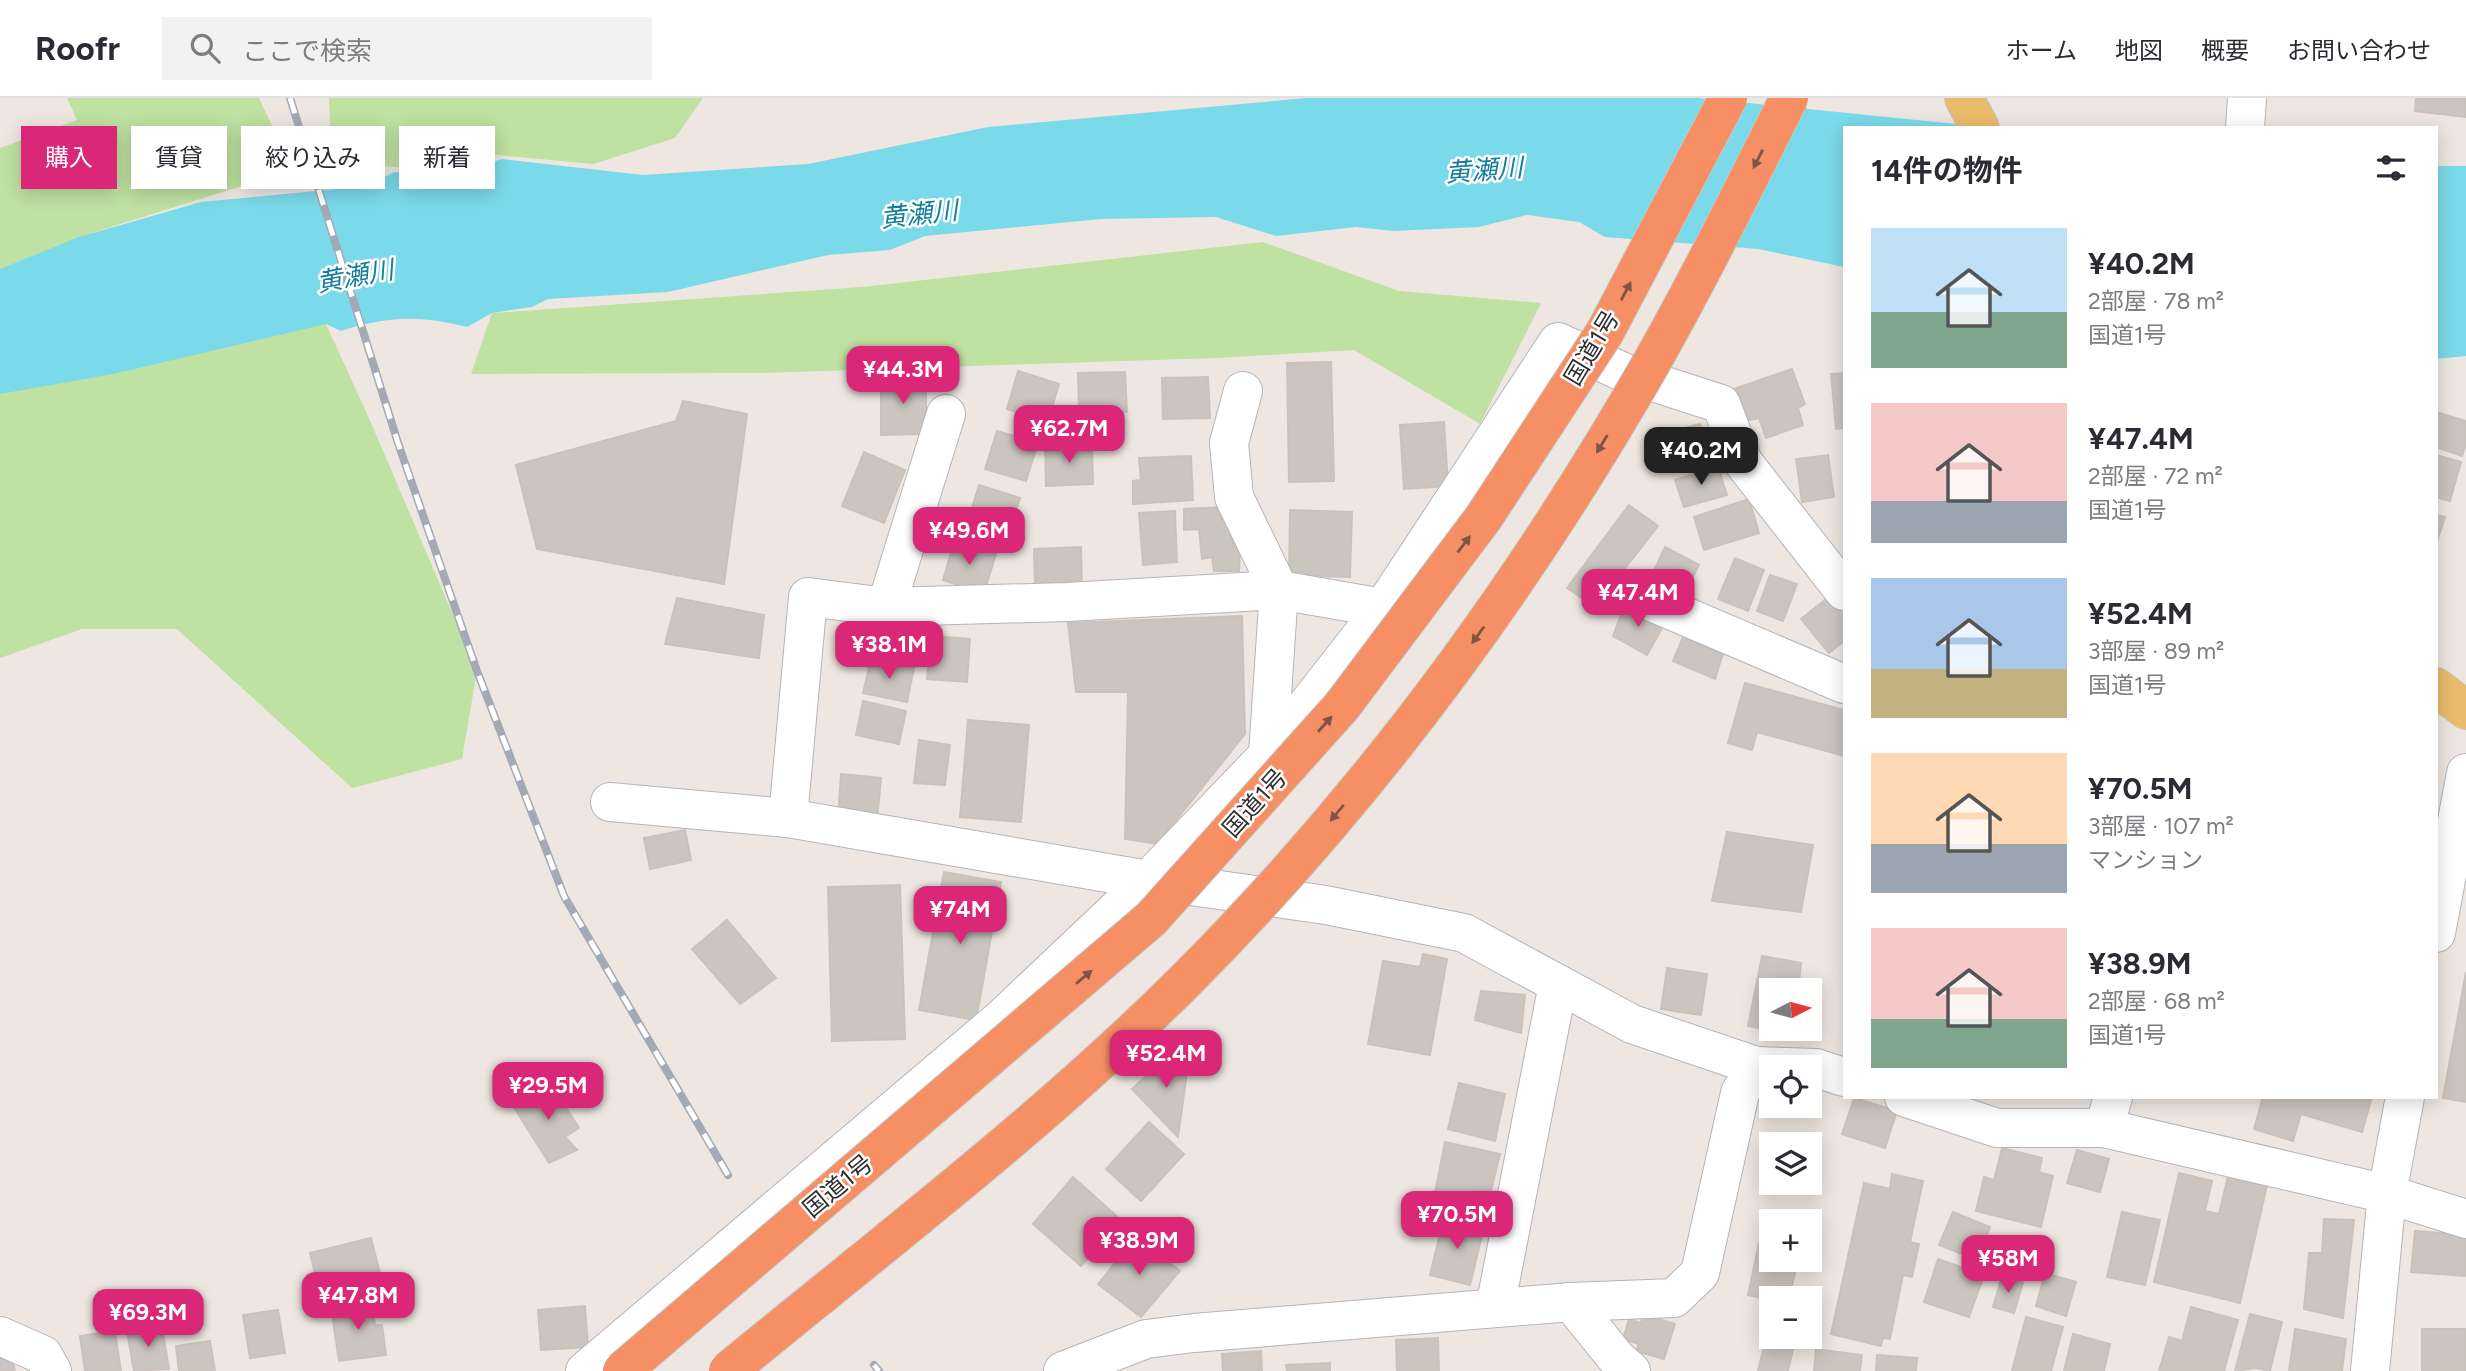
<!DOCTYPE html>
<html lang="ja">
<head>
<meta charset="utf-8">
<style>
  body { margin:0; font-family:Figtree,"Noto Sans JP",sans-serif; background:#f2f2f3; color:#2b2b33; height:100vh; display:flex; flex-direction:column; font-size:26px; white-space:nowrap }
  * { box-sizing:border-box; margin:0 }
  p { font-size:23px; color:#7c7c81 }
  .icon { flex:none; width:38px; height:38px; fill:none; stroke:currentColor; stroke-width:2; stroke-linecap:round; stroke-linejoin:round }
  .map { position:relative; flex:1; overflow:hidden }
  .side { position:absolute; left:1843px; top:28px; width:595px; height:973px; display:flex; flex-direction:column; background:#fff; border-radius:0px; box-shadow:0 4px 18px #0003 }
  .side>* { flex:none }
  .hud { position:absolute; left:21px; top:28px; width:665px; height:63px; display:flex; gap:14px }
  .needle { width:46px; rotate:84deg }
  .controls { position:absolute; left:1759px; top:880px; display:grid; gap:14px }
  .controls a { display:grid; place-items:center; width:63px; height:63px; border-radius:0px; background:#fff; box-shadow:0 4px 18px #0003; font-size:35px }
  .price { position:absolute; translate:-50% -60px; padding:0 16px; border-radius:14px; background:#db2777; color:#fff; font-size:23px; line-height:46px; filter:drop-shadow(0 2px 4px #0008) }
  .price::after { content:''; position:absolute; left:50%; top:42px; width:21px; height:16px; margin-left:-10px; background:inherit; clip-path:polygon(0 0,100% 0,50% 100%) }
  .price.on { background:#222; color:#fff }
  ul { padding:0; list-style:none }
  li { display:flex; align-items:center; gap:21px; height:175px; padding:0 28px }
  li span { display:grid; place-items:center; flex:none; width:196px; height:140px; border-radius:0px; color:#555 }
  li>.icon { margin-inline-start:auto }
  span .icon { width:84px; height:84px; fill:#fffc; stroke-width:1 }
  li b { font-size:30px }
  h2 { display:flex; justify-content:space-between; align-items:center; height:84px; padding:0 28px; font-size:30px }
  .tag { padding:0 24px; border-radius:0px; background:#fff; box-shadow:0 4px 18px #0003; font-size:24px; line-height:63px }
  .tag.on { background:#db2777; color:#fff }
  header { display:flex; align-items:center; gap:42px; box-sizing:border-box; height:98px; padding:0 35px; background:#fff; border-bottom:2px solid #e1e1e2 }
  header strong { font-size:33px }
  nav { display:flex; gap:38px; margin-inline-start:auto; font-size:24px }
  .search { width:490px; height:63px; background:#f2f2f3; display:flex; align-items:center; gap:18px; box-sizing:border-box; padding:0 24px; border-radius:0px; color:#7c7c81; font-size:26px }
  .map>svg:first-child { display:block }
  .green { fill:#bfe1a1 }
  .water { fill:#7bdae9 }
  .building { fill:#cac5bf; stroke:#cac2ba; stroke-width:2 }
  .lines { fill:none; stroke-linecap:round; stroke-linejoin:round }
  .minor-casing { stroke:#b1b5bd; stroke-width:40 }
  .major-casing { stroke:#c4c4c4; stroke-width:40 }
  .minor { stroke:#fff; stroke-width:38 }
  .major { stroke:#eabb6a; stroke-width:38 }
  .rail-casing { stroke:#a4a9b6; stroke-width:8 }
  .rail { stroke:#fff; stroke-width:5; stroke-dasharray:16; stroke-linecap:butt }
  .highway-bridge-casing { stroke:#c4c4c4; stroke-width:40; stroke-linecap:butt }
  .highway-bridge { stroke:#f69064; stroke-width:38 }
  .oneway { fill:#7e5544 }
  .labels { text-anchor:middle; stroke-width:5; stroke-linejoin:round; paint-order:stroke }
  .street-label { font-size:24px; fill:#2e2e2e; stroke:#fff }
  .water-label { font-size:26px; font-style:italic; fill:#157e9a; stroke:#fff }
</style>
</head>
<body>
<header>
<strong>Roofr</strong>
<div class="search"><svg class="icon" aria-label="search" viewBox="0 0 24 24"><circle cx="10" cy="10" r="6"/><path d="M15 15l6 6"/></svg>ここで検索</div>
<nav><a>ホーム</a><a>地図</a><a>概要</a><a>お問い合わせ</a></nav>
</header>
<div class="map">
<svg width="2466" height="1273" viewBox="0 0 2466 1273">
  <rect width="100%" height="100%" fill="#eee7e1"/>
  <g class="green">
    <path d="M67,0H259L293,72L92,135L0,171V50L77,22Z"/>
    <path d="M329,0H703L675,40L593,66L486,56L449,78L415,71L332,63Z"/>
    <path d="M1263,144L1399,193L1541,205L1480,326L1354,252L1217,260L760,275L471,276L492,215L862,189Z"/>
    <path d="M326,226L372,327L477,573L462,661L352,690L177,531H82L0,560V284Z"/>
  </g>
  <g class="water">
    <path d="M1307,0H1698L1996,30H1844V169L1758,151L1605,139L1579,124L1527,117L1479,129L1394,133L1356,129L1276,138L1216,119L1101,121L925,138L890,152L828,157L668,194L548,201L532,209L492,215L467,229C418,217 389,218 341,233L326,226L113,276L0,296V171L79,139L201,104L367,88L394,74L449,78L502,61L643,77L808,66L988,29Z"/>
    <path d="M2436,68H2466V258L2436,261Z"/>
  </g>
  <g class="building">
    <path d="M2416,0H2466V19L2415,13Z"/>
    <path d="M1331,264L1334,383L1289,384L1287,265Z"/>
    <path d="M1792,271L1805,306L1798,310L1803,327L1766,340L1759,320L1744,323L1734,291Z"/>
    <path d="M1018,273L1059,286L1048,323L1007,311Z"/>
    <path d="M1125,274L1127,314L1079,316L1078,275Z"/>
    <path d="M1844,275V333V330L1836,331L1831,276Z"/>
    <path d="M881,279H926V336L881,337Z"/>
    <path d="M1208,279L1210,320L1163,321L1162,280Z"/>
    <path d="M683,303L747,316L724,486L537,451L516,367L676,323Z"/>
    <path d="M2436,314L2466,323V346L2462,358L2436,349Z"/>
    <path d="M1444,324L1448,388L1404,391L1400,327Z"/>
    <path d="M1700,326L1709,360L1672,371L1662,336Z"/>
    <path d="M997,333L1038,345L1026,383L985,371Z"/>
    <path d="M1092,346L1093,386L1046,388L1045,347Z"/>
    <path d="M864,354L905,372L884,425L842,408Z"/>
    <path d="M1828,357L1834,399L1802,404L1796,361Z"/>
    <path d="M2436,357L2461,364L2450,403L2436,399Z"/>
    <path d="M1191,358L1193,402L1133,406V383L1141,382L1139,360Z"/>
    <path d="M1718,369L1727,397L1684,409L1675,382Z"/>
    <path d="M979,387L1020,400L1008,438L967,426Z"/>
    <path d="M1749,401L1759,435L1704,452L1694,419Z"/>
    <path d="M1629,407L1658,428L1595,509L1567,490Z"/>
    <path d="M1225,409L1240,452L1239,473H1214L1212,459L1202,461L1199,431L1184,432V411Z"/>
    <path d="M1290,412L1352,414L1350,479L1289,477Z"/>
    <path d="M1175,413L1177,464L1143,467L1139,415Z"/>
    <path d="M2436,417L2445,419L2436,447Z"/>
    <path d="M954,444L996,456L984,495L943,482Z"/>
    <path d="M1081,449L1082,490L1035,492L1034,451Z"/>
    <path d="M1665,449L1699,467L1683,498L1650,481Z"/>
    <path d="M1735,460L1764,472L1748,513L1718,501Z"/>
    <path d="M1770,477L1797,486L1783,523L1757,513Z"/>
    <path d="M1830,498L1844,517V543L1829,555L1801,521Z"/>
    <path d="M677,500L764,517L759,560L665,546Z"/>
    <path d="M1625,506L1665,525L1647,557L1613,538Z"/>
    <path d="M1242,518L1245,636L1157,746L1125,741L1128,594H1076L1068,525Z"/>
    <path d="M879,523L923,532L916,566L873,557Z"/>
    <path d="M1686,532L1725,549L1715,581L1673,563Z"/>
    <path d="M931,538L970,541L967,584L927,581Z"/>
    <path d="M871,561L914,570L907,604L863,595Z"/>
    <path d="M1745,585L1844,612V658L1757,634L1752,652L1728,645Z"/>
    <path d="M863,603L906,613L899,646L856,637Z"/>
    <path d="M968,622L1029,627L1021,724L960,719Z"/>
    <path d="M919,642L950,647L945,687L914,685Z"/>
    <path d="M841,676L881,680L877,723L838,720Z"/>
    <path d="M685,732L691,762L650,771L644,740Z"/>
    <path d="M1727,734L1813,747L1801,814L1712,803Z"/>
    <path d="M944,774L1001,784L976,922L919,912Z"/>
    <path d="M900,787L905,941L832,943L828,789Z"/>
    <path d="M727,822L776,880L740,906L692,851Z"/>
    <path d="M1423,856L1447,861L1430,957L1368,946L1383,863L1420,869Z"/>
    <path d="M1762,858L1801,865L1798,892H1771V931H1793L1792,937L1748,928Z"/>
    <path d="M1667,870L1707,876L1701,917L1661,911Z"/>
    <path d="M2466,874V1004L2443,1000Z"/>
    <path d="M1481,893L1525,897L1521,935L1475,922Z"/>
    <path d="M1175,950L1188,967L1178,1039L1132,991Z"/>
    <path d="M549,984L579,1030L565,1039L577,1052L549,1065L514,1009Z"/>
    <path d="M1459,985L1505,996L1495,1043L1448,1031Z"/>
    <path d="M2263,999H2372L2362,1034L2301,1016L2293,1043L2254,1031Z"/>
    <path d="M1854,1000L1897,1013L1885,1050L1842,1036Z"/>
    <path d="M1149,1024L1184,1056L1141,1103L1106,1071Z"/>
    <path d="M1445,1044L1500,1056L1491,1093L1476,1092L1470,1112L1433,1105Z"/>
    <path d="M2002,1050L2042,1060L2039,1074L2053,1078L2041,1129L1976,1113L1984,1079L1994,1082Z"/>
    <path d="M2077,1052L2109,1061L2100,1094L2067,1085Z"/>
    <path d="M2229,1074L2268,1083L2240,1205L2154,1184L2179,1075L2212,1083L2205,1113L2219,1116Z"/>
    <path d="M1892,1076L1923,1083L1910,1144L1919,1146L1912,1179L1903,1177L1890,1241L1883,1240L1881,1248L1831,1236L1864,1085L1890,1091Z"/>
    <path d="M1073,1079L1121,1122L1081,1168L1033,1126Z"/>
    <path d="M1953,1114L1990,1129L1977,1162L1939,1147Z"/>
    <path d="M2122,1114L2160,1122L2145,1187L2107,1179Z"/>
    <path d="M1444,1119L1484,1129L1470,1187L1430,1177Z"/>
    <path d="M2324,1121L2354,1122L2343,1220L2304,1211L2309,1155H2322Z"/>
    <path d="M2415,1133L2466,1137L2465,1178L2411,1174Z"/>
    <path d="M1136,1139L1180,1173L1141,1219L1098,1186Z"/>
    <path d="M371,1140L383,1187L332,1199L329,1188L319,1191L310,1155Z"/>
    <path d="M1759,1145L1771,1147V1162H1798L1789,1200L1771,1202L1748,1197Z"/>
    <path d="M1938,1161L1984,1177L1969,1219L1924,1204Z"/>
    <path d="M2045,1175L2076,1184L2066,1218L2036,1208Z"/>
    <path d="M2002,1178L2023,1185L2014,1215L1993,1209Z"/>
    <path d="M372,1204L375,1227H382L386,1257L339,1263L331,1210Z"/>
    <path d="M585,1208L588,1249L541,1252L538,1212Z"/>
    <path d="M2191,1209L2238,1222L2224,1273H2159L2169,1239L2182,1243Z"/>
    <path d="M278,1212L285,1255L250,1260L243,1217Z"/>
    <path d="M1643,1216L1675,1226L1664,1261L1636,1253L1639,1246L1623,1241L1629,1221L1641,1225Z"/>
    <path d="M2250,1216L2282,1224L2270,1273L2257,1270L2235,1273Z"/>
    <path d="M2026,1219L2063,1229L2051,1273H2012Z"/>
    <path d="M1771,1220V1239H1787L1795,1243L1788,1273H1758Z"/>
    <path d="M162,1228L169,1271L134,1273L127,1233Z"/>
    <path d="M2295,1231L2346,1241L2342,1273H2289Z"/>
    <rect x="2422" y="1231" width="44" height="42"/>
    <path d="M115,1233L121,1273H85L80,1238Z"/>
    <path d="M2073,1236L2110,1246L2104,1273H2064Z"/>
    <path d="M1438,1240L1439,1273H1397L1396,1242Z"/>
    <path d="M210,1243L215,1273H179L176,1248Z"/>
    <path d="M1816,1251L1862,1257L1860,1273H1814Z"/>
    <path d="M1261,1253L1262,1273H1223L1222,1256Z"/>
    <path d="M1877,1257L1917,1260L1916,1273H1876Z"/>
    <path d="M0,1260L12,1263L15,1273H0Z"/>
    <path d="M1330,1265V1273H1287L1286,1267Z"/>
  </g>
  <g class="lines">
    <g class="minor-casing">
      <g id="minor">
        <path d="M2245,30L2247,0"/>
        <path d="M1243,293L1229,345L1234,399L1279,492L1268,657"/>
        <path d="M1640,499L1844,586"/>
        <path d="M886,509L1067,504L1279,492L1383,510"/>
        <path d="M610,704L788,720L1148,782L1326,807L1464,835L1632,926L1756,968"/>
        <path d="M788,720L808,499L886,509L946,316"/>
        <path d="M2436,835L2466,675"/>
        <path d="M1904,999L1997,1030H2104L2387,1096L2466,1121"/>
        <path d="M2104,1030L2113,999"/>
        <path d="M1571,1204L1617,1261L1631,1273"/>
        <path d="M1495,1210L1558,886"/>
        <path d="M0,1238L43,1257L52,1273"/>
        <path d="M585,1273L1001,921L1148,782L1268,657L1383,510L1558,244L1625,275L1721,306L1743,364L1844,493"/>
        <path d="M1063,1273L1146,1241L1194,1235L1571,1204L1674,1200L1700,1175L1740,995L1756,968L1816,970L1844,979"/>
        <path d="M2370,1273L2387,1096L2405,999"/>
      </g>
    </g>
    <g class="major-casing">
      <g id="major">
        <path d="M1964,0L1980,30"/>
        <path d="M2436,589L2466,612"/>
      </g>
    </g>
    <use href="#minor" class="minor"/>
    <use href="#major" class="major"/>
    <g class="rail-casing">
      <g id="rail">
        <path d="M290,0L398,345L477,573L564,798L728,1077"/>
        <path d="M874,1267L879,1273"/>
      </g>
    </g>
    <use href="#rail" class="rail"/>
    <g class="highway-bridge-casing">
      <g id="highway-bridge">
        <path d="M622,1273L1151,821L1342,608L1484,419L1605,234L1728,0"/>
        <path d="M728,1273C880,1148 1043,1024 1183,885C1365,703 1521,492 1649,269C1699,181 1744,90 1789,0"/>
      </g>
    </g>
    <use href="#highway-bridge" class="highway-bridge"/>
  </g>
  <defs><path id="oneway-solid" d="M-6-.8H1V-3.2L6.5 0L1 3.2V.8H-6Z" transform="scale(1.75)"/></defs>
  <g class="oneway">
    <use href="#oneway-solid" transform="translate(1758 61) rotate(117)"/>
    <use href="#oneway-solid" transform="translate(1626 193) rotate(-62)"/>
    <use href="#oneway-solid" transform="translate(1602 346) rotate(121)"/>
    <use href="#oneway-solid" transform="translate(1464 446) rotate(-53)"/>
    <use href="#oneway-solid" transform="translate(1478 537) rotate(126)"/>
    <use href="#oneway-solid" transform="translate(1325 626) rotate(-48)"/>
    <use href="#oneway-solid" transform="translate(1337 715) rotate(130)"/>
    <use href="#oneway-solid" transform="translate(1084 879) rotate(-40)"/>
  </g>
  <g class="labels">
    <g class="street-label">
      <text transform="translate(1592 250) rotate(-59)" y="8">国道1号</text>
      <text transform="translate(1255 705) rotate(-48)" y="8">国道1号</text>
      <text transform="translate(838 1088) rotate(-40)" y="8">国道1号</text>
    </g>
    <g class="water-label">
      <text transform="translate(1484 72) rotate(-4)" y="9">黄瀬川</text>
      <text transform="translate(919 116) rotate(-6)" y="9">黄瀬川</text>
      <text transform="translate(355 178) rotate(-10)" y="9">黄瀬川</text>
    </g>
  </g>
</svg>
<div class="controls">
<a><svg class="needle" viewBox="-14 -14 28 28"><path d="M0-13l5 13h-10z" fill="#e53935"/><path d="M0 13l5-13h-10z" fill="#7c7c81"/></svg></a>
<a><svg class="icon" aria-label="locate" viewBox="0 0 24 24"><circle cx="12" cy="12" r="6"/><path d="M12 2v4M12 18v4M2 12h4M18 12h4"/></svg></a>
<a><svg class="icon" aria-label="layers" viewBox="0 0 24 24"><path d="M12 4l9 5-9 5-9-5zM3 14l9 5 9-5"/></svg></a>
<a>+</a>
<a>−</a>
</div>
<b class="price" style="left:903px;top:308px">¥44.3M</b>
<b class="price" style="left:1069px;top:367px">¥62.7M</b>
<b class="price on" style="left:1701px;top:389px">¥40.2M</b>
<b class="price" style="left:969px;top:469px">¥49.6M</b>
<b class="price" style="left:1638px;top:531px">¥47.4M</b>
<b class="price" style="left:889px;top:583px">¥38.1M</b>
<b class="price" style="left:960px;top:848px">¥74M</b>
<b class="price" style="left:1166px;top:992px">¥52.4M</b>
<b class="price" style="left:548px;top:1024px">¥29.5M</b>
<b class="price" style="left:1457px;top:1153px">¥70.5M</b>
<b class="price" style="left:1139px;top:1179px">¥38.9M</b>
<b class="price" style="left:2008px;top:1197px">¥58M</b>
<b class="price" style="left:358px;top:1234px">¥47.8M</b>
<b class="price" style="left:148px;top:1251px">¥69.3M</b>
<div class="hud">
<a class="tag on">購入</a>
<a class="tag">賃貸</a>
<a class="tag">絞り込み</a>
<a class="tag">新着</a>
</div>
<section class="side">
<h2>14件の物件<svg class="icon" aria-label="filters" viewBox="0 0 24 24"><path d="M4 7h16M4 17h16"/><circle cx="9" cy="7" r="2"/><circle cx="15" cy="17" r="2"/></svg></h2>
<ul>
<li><span style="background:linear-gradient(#bfe0f5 60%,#7fa58c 0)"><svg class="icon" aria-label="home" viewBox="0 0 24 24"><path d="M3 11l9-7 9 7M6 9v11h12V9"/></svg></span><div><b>¥40.2M</b><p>2部屋 · 78 m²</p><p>国道1号</p></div></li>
<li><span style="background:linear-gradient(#f6c9c9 70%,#9aa5b1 0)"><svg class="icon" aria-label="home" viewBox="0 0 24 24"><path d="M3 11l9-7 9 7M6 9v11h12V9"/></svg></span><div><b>¥47.4M</b><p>2部屋 · 72 m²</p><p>国道1号</p></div></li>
<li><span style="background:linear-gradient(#a9c7e8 65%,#c2b280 0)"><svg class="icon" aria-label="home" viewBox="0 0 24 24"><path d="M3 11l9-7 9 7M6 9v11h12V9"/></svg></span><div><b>¥52.4M</b><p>3部屋 · 89 m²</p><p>国道1号</p></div></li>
<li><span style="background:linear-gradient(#ffd9b3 65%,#9aa5b1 0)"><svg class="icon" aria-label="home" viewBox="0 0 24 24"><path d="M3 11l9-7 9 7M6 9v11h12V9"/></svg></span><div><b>¥70.5M</b><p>3部屋 · 107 m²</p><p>マンション</p></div></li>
<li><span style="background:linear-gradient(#f6c9c9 65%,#7fa58c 0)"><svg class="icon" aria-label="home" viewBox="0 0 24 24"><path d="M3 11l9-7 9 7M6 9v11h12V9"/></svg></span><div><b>¥38.9M</b><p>2部屋 · 68 m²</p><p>国道1号</p></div></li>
</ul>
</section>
</div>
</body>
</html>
